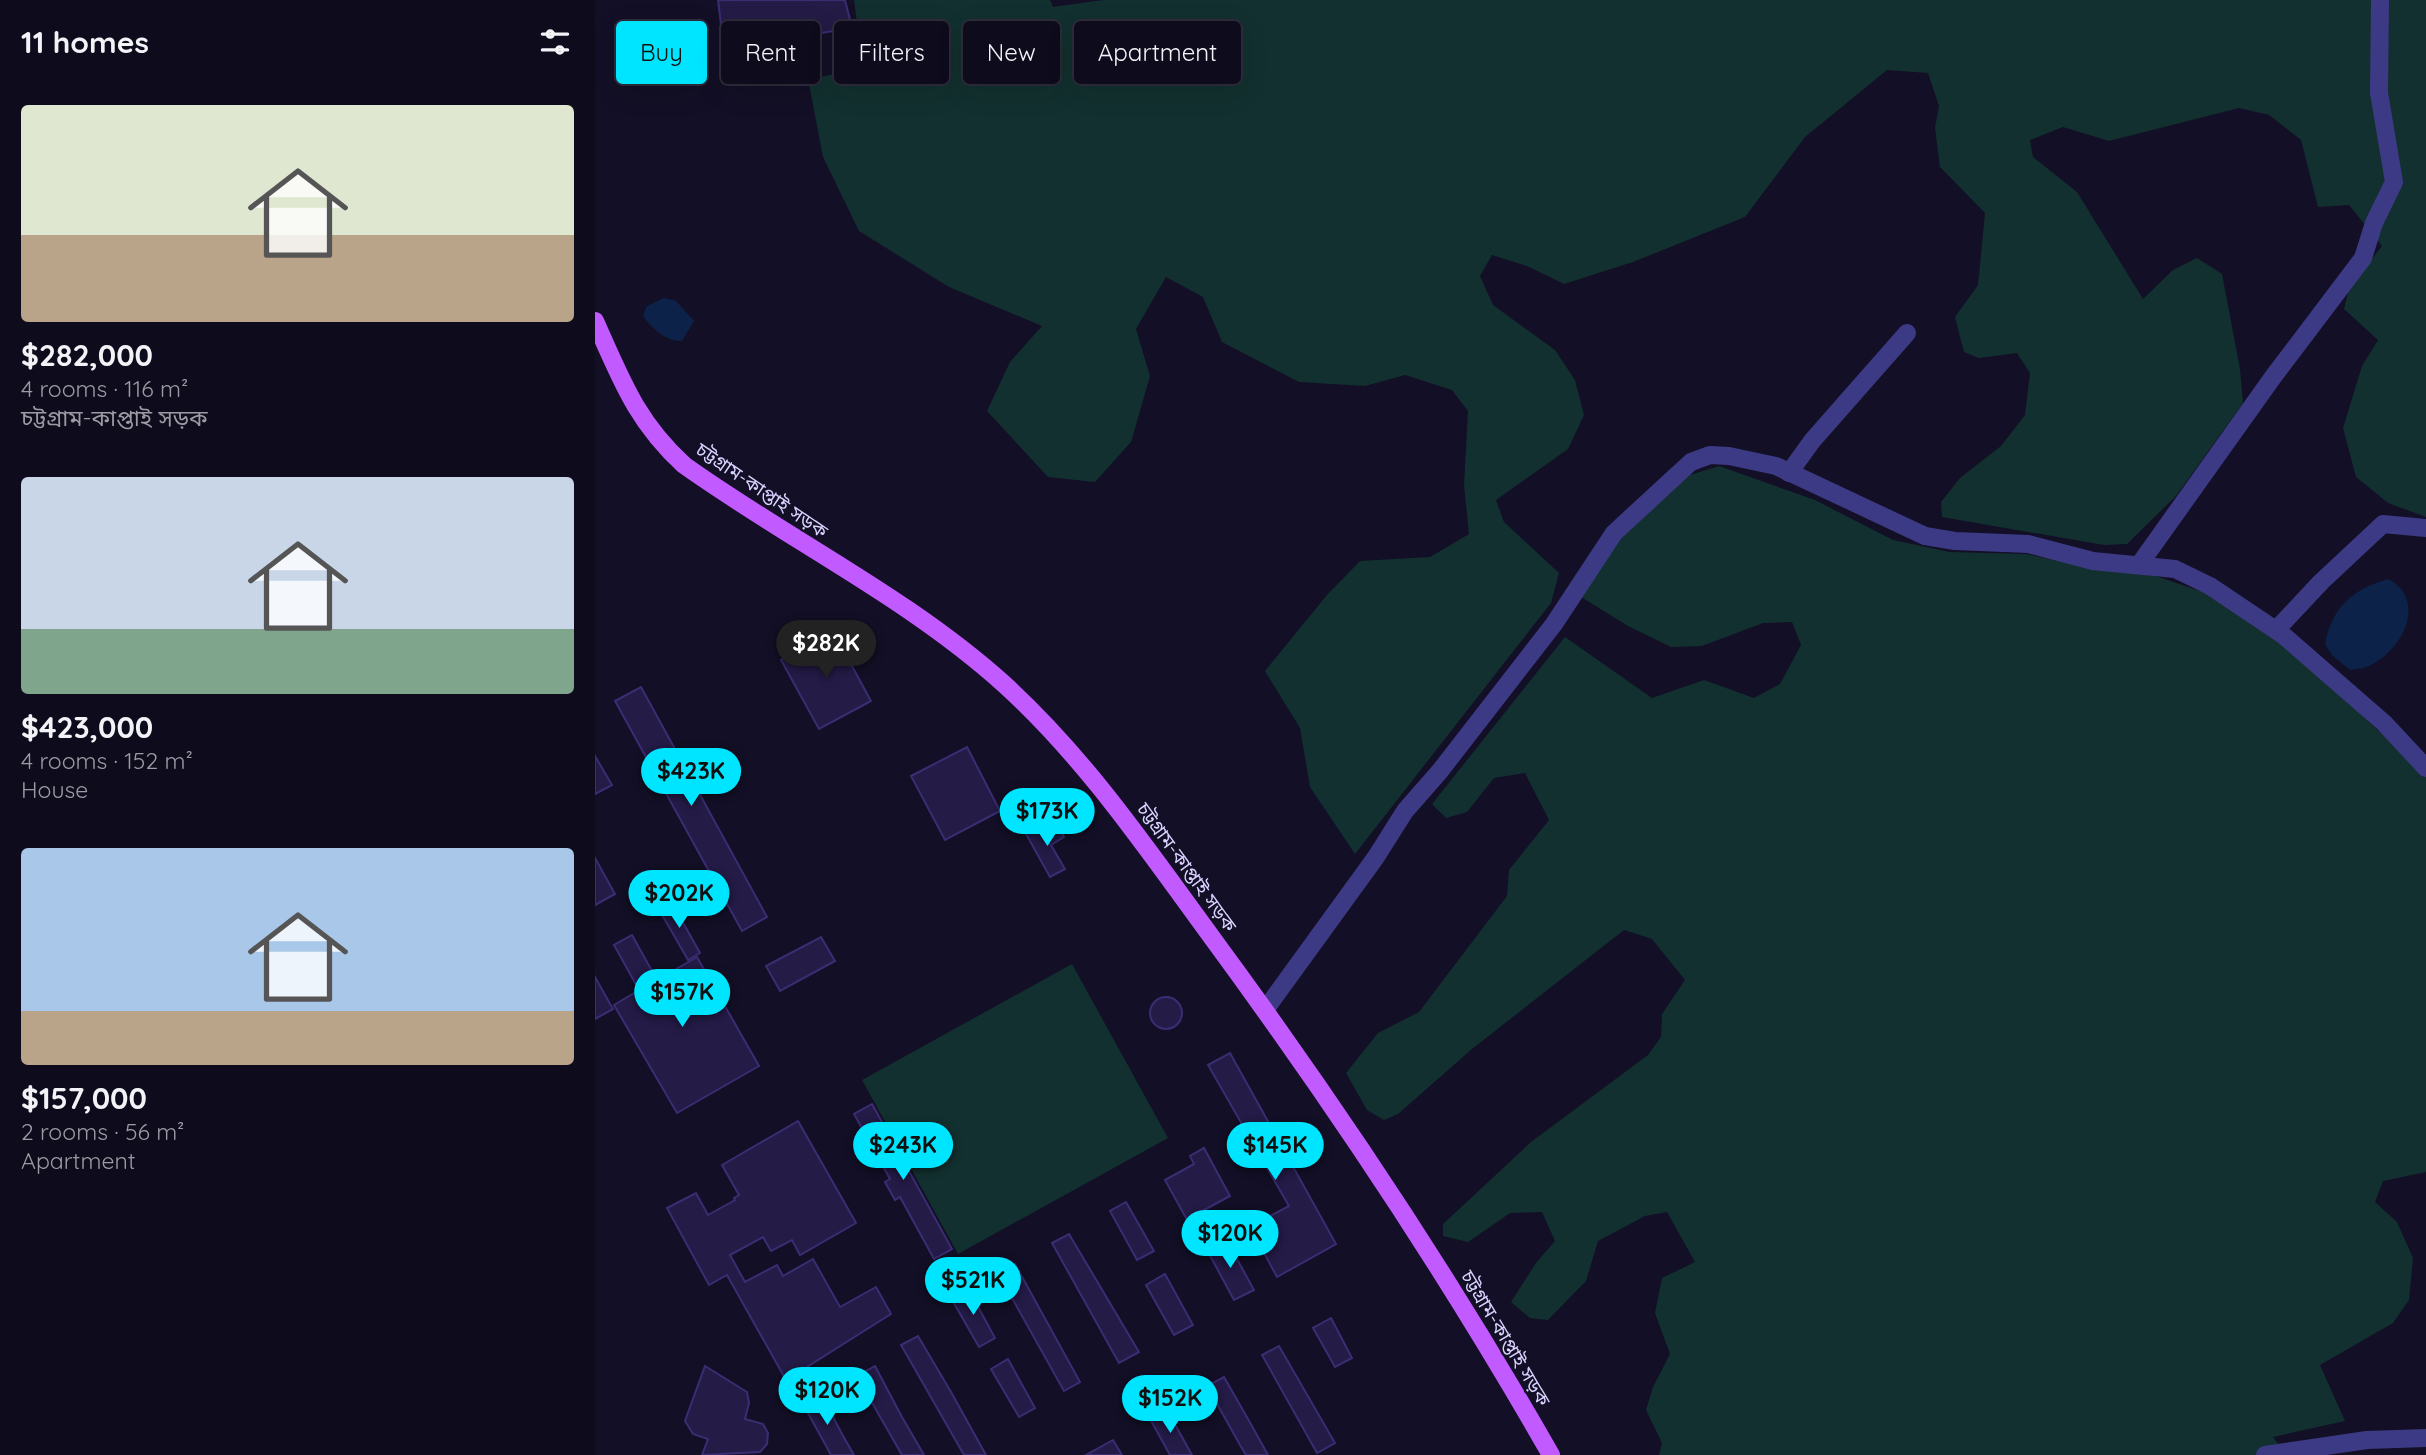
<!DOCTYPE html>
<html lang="en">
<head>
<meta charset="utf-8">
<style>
  body { margin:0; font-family:Quicksand,"Noto Sans Bengali",sans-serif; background:#171425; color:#f1f3f6; height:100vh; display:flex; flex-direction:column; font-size:26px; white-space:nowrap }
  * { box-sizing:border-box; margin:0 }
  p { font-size:23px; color:#9b9ba3 }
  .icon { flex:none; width:38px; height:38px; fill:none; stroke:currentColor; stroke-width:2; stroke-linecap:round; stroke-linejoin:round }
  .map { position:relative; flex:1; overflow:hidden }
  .drawer { display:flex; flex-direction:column; background:#0e0b1c; width:595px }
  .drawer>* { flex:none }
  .top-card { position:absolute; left:21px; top:21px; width:665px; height:63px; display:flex; gap:14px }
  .price { position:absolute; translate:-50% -60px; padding:0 16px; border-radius:24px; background:#00e5ff; color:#111; font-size:23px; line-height:46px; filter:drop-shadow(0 2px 4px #0008) }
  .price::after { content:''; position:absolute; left:50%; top:42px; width:21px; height:16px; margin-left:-10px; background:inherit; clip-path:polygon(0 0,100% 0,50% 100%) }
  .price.selected { background:#222; color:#fff }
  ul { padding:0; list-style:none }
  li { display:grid; align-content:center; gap:14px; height:371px; padding:0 21px }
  li span { display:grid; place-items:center; height:217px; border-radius:7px; color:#555 }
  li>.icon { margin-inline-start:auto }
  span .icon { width:126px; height:126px; fill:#fffc; stroke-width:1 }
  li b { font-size:30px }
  h2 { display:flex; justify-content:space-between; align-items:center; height:84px; padding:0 21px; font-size:30px }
  .chip { padding:0 24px; border-radius:7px; background:#0e0b1c; box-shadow:0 7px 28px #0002,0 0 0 2px #2e2b3b; font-size:24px; line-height:63px }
  .chip.selected { background:#00e5ff; color:#111 }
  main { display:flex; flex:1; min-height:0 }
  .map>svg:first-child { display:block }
  .green { fill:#12302f }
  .water { fill:#0c2248 }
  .building { fill:#241b47; stroke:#3b2d73; stroke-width:2 }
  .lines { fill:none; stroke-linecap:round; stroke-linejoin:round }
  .minor { stroke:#3d3a85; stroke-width:18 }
  .primary { stroke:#c25bff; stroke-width:18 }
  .labels { text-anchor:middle; stroke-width:5; stroke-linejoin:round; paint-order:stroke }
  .street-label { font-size:19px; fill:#d9d4ff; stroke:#130f26 }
</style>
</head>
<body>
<main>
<section class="drawer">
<h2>11 homes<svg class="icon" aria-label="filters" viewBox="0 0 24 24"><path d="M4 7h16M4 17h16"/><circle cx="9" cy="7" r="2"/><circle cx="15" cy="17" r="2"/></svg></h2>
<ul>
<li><span style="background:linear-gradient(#dfe7d0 60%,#b9a48a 0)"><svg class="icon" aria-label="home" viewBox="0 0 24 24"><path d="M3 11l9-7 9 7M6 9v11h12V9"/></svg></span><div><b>$282,000</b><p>4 rooms · 116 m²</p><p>চট্টগ্রাম-কাপ্তাই সড়ক</p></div></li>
<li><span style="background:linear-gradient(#c9d6e8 70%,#7fa58c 0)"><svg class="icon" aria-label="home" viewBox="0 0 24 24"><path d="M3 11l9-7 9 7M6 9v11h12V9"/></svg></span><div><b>$423,000</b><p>4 rooms · 152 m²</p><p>House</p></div></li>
<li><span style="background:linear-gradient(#a9c7e8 75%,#b9a48a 0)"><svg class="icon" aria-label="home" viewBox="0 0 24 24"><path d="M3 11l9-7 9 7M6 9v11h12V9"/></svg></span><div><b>$157,000</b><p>2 rooms · 56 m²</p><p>Apartment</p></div></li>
</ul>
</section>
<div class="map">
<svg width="1831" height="1455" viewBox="0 0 1831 1455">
  <rect width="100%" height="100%" fill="#130f26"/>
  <g class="green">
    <path d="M259,0H455L458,7L508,0H1831V517L1793,503L1761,477L1748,428L1767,366L1783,340L1749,309L1754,288L1787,246L1754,205L1723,207L1706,140L1674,115L1644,108L1514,141L1468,127L1435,140L1438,157L1482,192L1548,299L1578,270L1602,258L1627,274L1645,369L1648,403L1581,496L1532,544L1509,545L1347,517L1346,502L1365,478L1406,446L1430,415L1435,373L1422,353L1384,358L1369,352L1360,317L1383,285L1390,213L1345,167L1340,128L1344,106L1333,73L1292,70L1210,137L1150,217L1038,262L969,284L932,266L897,255L885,276L898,305L960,350L980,380L989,415L973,449L901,500L909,522L964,573L956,603L760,854L715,787L705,728L670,671L732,595L765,561L835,557L874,534L869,485L873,411L857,390L810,375L770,386L704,382L627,342L608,297L571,277L541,329L555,376L536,442L500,482L453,477L392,411L415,362L447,326L354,287L264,231L228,157L213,79L268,69Z"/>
    <path d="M1124,466L1220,500L1298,540L1355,552L1431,554L1492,567L1549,572L1614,594L1688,641L1831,776V1172L1788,1181L1780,1202L1802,1222L1818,1258L1814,1300L1798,1323L1725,1365L1750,1421L1678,1437L1692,1455H1064L1067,1443L1051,1410L1058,1387L1075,1354L1060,1313L1067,1278L1100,1262L1072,1212L1050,1216L1003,1241L991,1281L953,1320L935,1318L916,1302L941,1263L960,1241L947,1212L915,1213L873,1242L848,1236V1224L936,1142L1053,1055L1066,1037L1067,1014L1090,980L1057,939L1029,930L877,1049L803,1114L789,1120L772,1110L751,1073L783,1033L824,1012L912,896L914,870L954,820L930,773L899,778L872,812L851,818L837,804L970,637L1057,698L1109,680L1159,698L1185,684L1206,645L1197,622L1168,623L1107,646L1076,647L1033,626L986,597L1023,540L1095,475Z"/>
    <path d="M477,964L573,1138L363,1254L267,1080Z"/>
  </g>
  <g class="water">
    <path d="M69,298L81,301L99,321L87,341C72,342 55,328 48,315L52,306Z"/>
    <path d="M1793,579C1831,598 1811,647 1776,665C1771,668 1762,669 1755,670L1737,655L1730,644C1737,607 1758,589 1793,579Z"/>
  </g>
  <g class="building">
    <path d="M123,0H250L257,28L129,49Z"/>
    <path d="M238,631L276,701L224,729L186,660Z"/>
    <path d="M46,687L172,917L147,931L20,701Z"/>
    <path d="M372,747L405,811L350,840L316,776Z"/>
    <path d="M0,756L17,785L0,794Z"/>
    <path d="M449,824L453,830L462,825L469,837L456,845L470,869L455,877L431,834Z"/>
    <path d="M0,858L20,894L0,905Z"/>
    <path d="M76,901L105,953L93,960L63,908Z"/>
    <path d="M37,935L62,980L102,957L164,1066L82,1113L19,1005L44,990L19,945Z"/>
    <path d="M226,937L240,961L185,991L171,966Z"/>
    <path d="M0,977L18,1009L0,1019Z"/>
    <circle cx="571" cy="1013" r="16"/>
    <path d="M635,1053L741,1244L682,1277L655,1227L694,1206L613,1065Z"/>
    <path d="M277,1104L357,1249L339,1259L305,1197L300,1200L290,1182L295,1179L259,1114Z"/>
    <path d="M203,1121L261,1223L205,1255L197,1240L176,1251L168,1237L135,1255L150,1282L182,1265L188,1276L218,1259L245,1307L281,1287L296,1314L191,1380L132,1275L114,1285L72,1208L101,1193L113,1215L140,1200L139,1198L144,1195L127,1165Z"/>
    <path d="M609,1148L635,1196L609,1210L614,1220L597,1229L570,1180L599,1164L595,1156Z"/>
    <path d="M531,1202L559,1251L542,1260L515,1211Z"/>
    <path d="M474,1234L544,1352L524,1363L457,1243Z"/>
    <path d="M631,1239L659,1290L639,1300L612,1250Z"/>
    <path d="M420,1264L485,1382L469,1391L403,1273Z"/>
    <path d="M570,1274L598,1325L579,1335L551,1285Z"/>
    <path d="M373,1288L400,1338L384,1347L356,1298Z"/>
    <path d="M736,1318L757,1358L740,1367L718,1328Z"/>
    <path d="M323,1336L356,1392L391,1455H369L306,1345Z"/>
    <path d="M684,1346L740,1443L722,1453L667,1355Z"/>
    <path d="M413,1359L440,1408L424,1417L396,1369Z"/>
    <path d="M110,1366L152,1392L154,1403L150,1419L168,1424L173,1433L172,1444L165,1452L107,1455L113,1439L98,1434L90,1421Z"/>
    <path d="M280,1366L307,1417L329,1455H307L284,1415L262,1376Z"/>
    <path d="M629,1377L657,1426L673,1455H651L645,1445L612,1386Z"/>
    <path d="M226,1394L247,1434L259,1455H236L208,1404Z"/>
    <path d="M572,1410L597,1455H575L555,1419Z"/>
    <path d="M518,1440L527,1455H491Z"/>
  </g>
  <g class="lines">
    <g class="minor">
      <path d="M1194,473L1217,441L1312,333"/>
      <path d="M1544,565L1678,377L1768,258L1779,223L1799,182L1784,93L1785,0"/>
      <path d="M1681,630L1726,582L1788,524L1831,528"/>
      <path d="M670,1010L781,857L810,811L845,771L959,624L1019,533L1096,462L1115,455L1134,456L1181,466L1330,536L1360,541L1433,544L1498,561L1580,569L1615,586L1688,635L1789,723L1831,768"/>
      <path d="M1670,1455L1772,1440L1831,1438"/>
    </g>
    <path class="primary" d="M0,321C26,379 41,421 89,465C194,540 314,598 410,685C492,760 552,849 618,939C740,1105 854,1276 956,1455"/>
  </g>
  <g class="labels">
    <g class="street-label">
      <text transform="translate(167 490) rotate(34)" y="7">চট্টগ্রাম-কাপ্তাই সড়ক</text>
      <text transform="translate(592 867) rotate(54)" y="7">চট্টগ্রাম-কাপ্তাই সড়ক</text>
      <text transform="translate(911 1338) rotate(59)" y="7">চট্টগ্রাম-কাপ্তাই সড়ক</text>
    </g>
  </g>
</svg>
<b class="price selected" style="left:231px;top:680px">$282K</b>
<b class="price" style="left:96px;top:808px">$423K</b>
<b class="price" style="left:452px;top:848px">$173K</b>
<b class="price" style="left:84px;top:930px">$202K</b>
<b class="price" style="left:87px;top:1029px">$157K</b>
<b class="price" style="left:308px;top:1182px">$243K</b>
<b class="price" style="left:680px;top:1182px">$145K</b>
<b class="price" style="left:635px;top:1270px">$120K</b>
<b class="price" style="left:378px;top:1317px">$521K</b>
<b class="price" style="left:232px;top:1427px">$120K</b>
<b class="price" style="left:575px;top:1435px">$152K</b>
<div class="top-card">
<a class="chip selected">Buy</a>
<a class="chip">Rent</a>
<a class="chip">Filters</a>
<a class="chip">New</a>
<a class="chip">Apartment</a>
</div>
</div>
</main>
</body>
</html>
